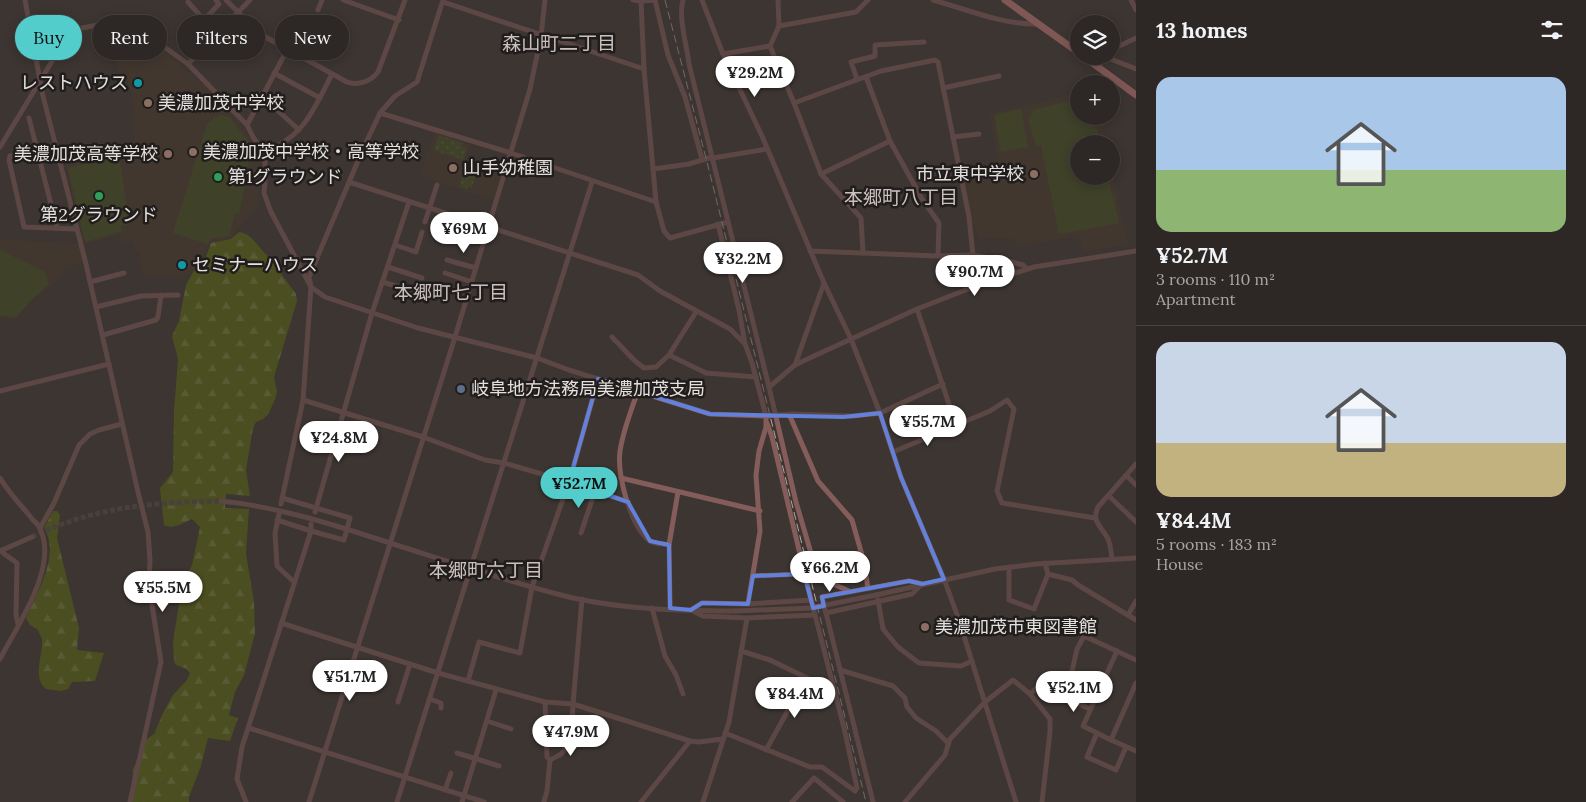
<!DOCTYPE html>
<html lang="en">
<head>
<meta charset="utf-8">
<style>
  body { margin:0; font-family:Lora,"Noto Sans JP",serif; background:#35302e; color:#f1f3f6; height:100vh; display:flex; flex-direction:column; font-size:19px; white-space:nowrap }
  * { box-sizing:border-box; margin:0 }
  p { font-size:16px; color:#a7a6a7 }
  .icon { flex:none; width:28px; height:28px; fill:none; stroke:currentColor; stroke-width:2; stroke-linecap:round; stroke-linejoin:round }
  .map { position:relative; flex:1; overflow:hidden }
  .sheet { display:flex; flex-direction:column; background:#2d2826; width:450px }
  .sheet>* { flex:none }
  .guide { position:absolute; left:15px; top:15px; width:475px; height:45px; display:flex; gap:10px }
  .buttons { position:absolute; left:1070px; top:15px; display:grid; gap:10px }
  .buttons a { display:grid; place-items:center; width:50px; height:50px; border-radius:50%; background:#2d2826; box-shadow:0 2px 12px #0003,0 0 0 1px #484443; font-size:25px }
  .price { position:absolute; translate:-50% -42px; padding:0 11px; border-radius:18px; background:#fff; color:#222; font-size:16px; line-height:32px; filter:drop-shadow(0 1px 2px #0008) }
  .price::after { content:''; position:absolute; left:50%; top:30px; width:15px; height:11px; margin-left:-8px; background:inherit; clip-path:polygon(0 0,100% 0,50% 100%) }
  .price.selected { background:#52cdcc; color:#111 }
  ul { padding:0; list-style:none }
  li { display:grid; align-content:center; gap:10px; height:265px; padding:0 20px }
  li+li { border-top:1px solid #484443 }
  li span { display:grid; place-items:center; height:155px; border-radius:15px; color:#555 }
  li>.icon { margin-inline-start:auto }
  span .icon { width:90px; height:90px; fill:#fffc; stroke-width:1 }
  li b { font-size:21px }
  h2 { display:flex; justify-content:space-between; align-items:center; height:60px; padding:0 20px; font-size:21px }
  .tag { padding:0 18px; border-radius:22px; background:#2d2826; box-shadow:0 2px 12px #0003,0 0 0 1px #484443; font-size:18px; line-height:45px }
  .tag.selected { background:#52cdcc; color:#111 }
  main { display:flex; flex:1; min-height:0 }
  .map>svg:first-child { display:block }
  .education { fill:#493b2d }
  .grass { fill:url(#grass-dots) }
  .forest { fill:url(#forest-firs) }
  .pitch { fill:#445120 }
  .lines { fill:none; stroke-linecap:round; stroke-linejoin:round }
  .minor-tunnel { stroke:#554f4c; stroke-width:5; stroke-dasharray:5 2.5; stroke-linecap:butt }
  .minor { stroke:#845d5b; stroke-width:5 }
  .major { stroke:#d0807e; stroke-width:7 }
  .rail { stroke:#afaaa8; stroke-width:1; stroke-dasharray:8 4; stroke-linecap:butt }
  .minor-bridge { stroke:#845d5b; stroke-width:5 }
  .marked { fill:none; stroke:#6381da; stroke-width:4; stroke-linejoin:round }
  .culture-dot { fill:#0f9aa8; stroke:#201d1c; stroke-width:2 }
  .education-dot { fill:#8d6e63; stroke:#201d1c; stroke-width:2 }
  .leisure-dot { fill:#2e9e5b; stroke:#201d1c; stroke-width:2 }
  .service-dot { fill:#5c6f8a; stroke:#201d1c; stroke-width:2 }
  .labels { text-anchor:middle; stroke-width:5; stroke-linejoin:round; paint-order:stroke }
  .poi-label { font-size:18px; fill:#e4e0de; stroke:#201d1c; text-anchor:start }
  .neighbourhood-label { font-size:19px; fill:#cac1be; stroke:#201d1c }
</style>
</head>
<body>
<main>
<div class="map">
<svg width="1136" height="802" viewBox="0 0 1136 802">
  <defs>
    <pattern id="grass-dots" width="8" height="8" patternUnits="userSpaceOnUse" patternTransform="scale(1.25)"><rect width="8" height="8" fill="#445120"/><path d="M2 2h.1M6 6h.1" fill="none" stroke="#5f6a40" stroke-width="1.8" stroke-linecap="round"/></pattern>
    <pattern id="forest-firs" width="22" height="20" patternUnits="userSpaceOnUse" patternTransform="scale(1.25)"><rect width="22" height="20" fill="#5b6e0c"/><path d="M5 1l3.5 6h-7zM16 11l3.5 6h-7z" fill="#7a893b"/></pattern>
  </defs>
  <rect width="100%" height="100%" fill="#3c3532"/>
  <g class="education">
    <path d="M114,30L162,49L208,89L238,119L259,154L262,166L258,190V205L231,238L210,243L194,272L185,273L184,277L142,276L139,251H135L134,240L123,244L120,234L84,244L65,164L135,150L132,99L126,73L118,69Z"/>
    <path d="M1079,93V116H1092L1094,122L1102,124L1106,144H1079V176H1111V167L1128,244L1083,252L1079,236L1018,246L1015,239L978,238L969,211L963,180L1000,171L989,114Z"/>
    <path d="M435,132L470,145L464,163L501,174L493,200L420,176Z"/>
    <path d="M0,239L78,244L84,262L65,268L59,279L31,301L16,319L0,317Z"/>
  </g>
  <g class="grass">
    <path d="M439,135L463,143L462,147L467,148L463,160L434,150Z"/>
    <path d="M464,168L477,170L472,188L468,186L467,189L459,187Z"/>
  </g>
  <g class="forest">
    <path d="M239,232C253,233 259,250 269,257L296,294L297,301L274,377L277,392L275,399L269,413L263,419L256,422L253,428L246,470L250,496L226,494L225,508L249,509L246,553L254,602L255,634L244,675L235,692L229,715L238,718L230,741L208,738L201,766L189,797V802H131L133,770L145,740L154,734L164,711L173,695L187,680L190,673L187,669L176,665L174,661L173,642L182,584L192,565L200,527L192,519C183,523 173,530 164,525L160,488L173,472L174,412L178,359L172,336L179,321L186,285L193,272L204,262L211,243L231,239Z"/>
    <path d="M53,511H57L60,515L57,538L79,628L77,650L104,653L95,681L72,682L68,689L61,691L46,689C32,678 43,655 42,640C41,636 39,632 37,629L30,625L26,618C37,593 61,554 44,528Z"/>
  </g>
  <g class="pitch">
    <path d="M1078,99L1079,116H1090L1093,127L1097,129L1101,144H1079V176H1108L1119,223L1059,234L1041,145L1036,146L1028,119L1033,110Z"/>
    <path d="M1021,109L1028,147L1001,152L994,115Z"/>
    <path d="M222,115L229,117L248,141L250,156L239,214L235,213L229,236L210,239L208,244L173,233L207,124L216,117Z"/>
    <path d="M119,155L129,224L121,226L122,231L85,242L68,168Z"/>
    <path d="M0,250L45,272L49,284L31,300L16,317L0,315Z"/>
  </g>
  <g class="lines">
    <path class="minor-tunnel" d="M32,537C93,507 154,502 221,501"/>
    <g class="minor">
      <path d="M25,0L43,96L86,264L138,492L148,532L150,560L149,586L161,662L130,802"/>
      <path d="M226,0L260,34L347,82C359,86 371,81 378,72L405,0"/>
      <path d="M343,0L399,20"/>
      <path d="M633,0L641,1L644,69L656,202L664,231L670,238L728,222"/>
      <path d="M683,0C678,17 687,46 689,64L769,387L796,502L818,577L851,592"/>
      <path d="M702,0L723,54L762,136L824,283L851,339L880,413L901,477L944,579L959,620L1016,802"/>
      <path d="M778,0L779,26L770,46L794,103L821,174L861,218L863,253"/>
      <path d="M933,0C966,9 1003,25 1038,24"/>
      <path d="M1131,0L1136,10"/>
      <path d="M641,1L655,0L668,55L685,97L702,159"/>
      <path d="M188,2L204,20L219,4L216,0"/>
      <path d="M443,2L644,69"/>
      <path d="M318,10L322,0"/>
      <path d="M779,26L856,12L868,0"/>
      <path d="M1111,50L1136,38"/>
      <path d="M723,54L770,46"/>
      <path d="M1103,56L1136,69"/>
      <path d="M188,64L250,0"/>
      <path d="M274,73L320,98"/>
      <path d="M857,79L851,62L875,56V45L924,42"/>
      <path d="M943,88L999,76"/>
      <path d="M262,96L299,130"/>
      <path d="M794,103L881,71L935,60L938,62L969,217L973,255"/>
      <path d="M380,113L511,153L656,202"/>
      <path d="M29,118L57,228"/>
      <path d="M247,125L287,50"/>
      <path d="M953,137L979,134"/>
      <path d="M890,141L922,199L939,223L938,256"/>
      <path d="M55,145L10,156L9,160L24,227L76,229"/>
      <path d="M0,147L54,58L70,37L82,28L98,25L113,26L151,39L167,49L188,64L247,125L253,137L263,152L266,170L264,193L271,212L311,287L325,297L418,328L537,358L569,370L710,414L766,416L793,414L852,416L880,413L943,384"/>
      <path d="M263,152C303,139 314,109 332,74"/>
      <path d="M713,158L767,149"/>
      <path d="M653,169L689,164L712,157"/>
      <path d="M821,174L890,141L866,77"/>
      <path d="M349,182L638,275L660,291L730,329L745,344L752,363L766,416V427L759,451L756,475L760,531L748,604"/>
      <path d="M425,222L437,185"/>
      <path d="M718,224L739,310L745,344"/>
      <path d="M395,245L416,252L422,232"/>
      <path d="M810,251L938,256L973,255L1008,261L1023,265L1027,269"/>
      <path d="M447,260L476,268"/>
      <path d="M388,267L422,278"/>
      <path d="M445,273L472,282"/>
      <path d="M90,282L124,273"/>
      <path d="M382,282L411,290"/>
      <path d="M96,307L141,296L178,295"/>
      <path d="M917,309L956,425"/>
      <path d="M103,335L156,320L158,317L161,295"/>
      <path d="M612,337L635,361L644,368L656,367L669,355L696,312"/>
      <path d="M669,355L706,373L756,377"/>
      <path d="M795,365L824,283"/>
      <path d="M769,387L795,365L816,355L917,309L981,284L1034,267L1136,251"/>
      <path d="M0,391L109,364"/>
      <path d="M638,391C631,410 623,431 620,451C617,474 630,527 650,541C655,544 663,544 669,545"/>
      <path d="M303,400L423,437L485,460L504,463L569,482L628,502"/>
      <path d="M789,414L818,481L852,520L864,562L868,589"/>
      <path d="M767,423L772,437L811,600"/>
      <path d="M893,452L990,411L1007,400L1014,409L997,491L1002,503L1095,518"/>
      <path d="M1127,476L1136,485"/>
      <path d="M0,478C8,492 22,506 33,520C35,522 39,525 40,529C59,566 17,626 0,659"/>
      <path d="M621,478L760,511"/>
      <path d="M1109,496L1136,522"/>
      <path d="M221,501C279,507 335,525 390,543C447,561 503,580 561,595C614,609 679,611 735,611"/>
      <path d="M281,504L303,400L311,287L309,277L363,149L380,113L395,96L417,82L443,0"/>
      <path d="M315,512L372,313L409,202"/>
      <path d="M279,514L275,533L277,566L294,582"/>
      <path d="M277,520L311,531L344,540L350,518L282,498"/>
      <path d="M40,528L54,503L79,445L90,434L99,430L122,424"/>
      <path d="M581,533L595,491"/>
      <path d="M2,550L3,553L17,563L16,615L18,624"/>
      <path d="M0,551L32,537"/>
      <path d="M1112,559C1111,553 1111,546 1108,539C1102,527 1091,522 1098,507L1136,464"/>
      <path d="M1045,563L1048,574L1072,580L1078,585L1136,620"/>
      <path d="M1009,567V600L1034,609L1048,574"/>
      <path d="M753,576L804,574"/>
      <path d="M876,595L995,569L1036,564L1136,558"/>
      <path d="M811,600L815,615L747,618L703,616L691,610L702,603L748,604Z"/>
      <path d="M878,600L883,629L898,647L919,663L961,666L972,661"/>
      <path d="M652,608L665,656L676,675L683,694"/>
      <path d="M670,608L669,545L678,492"/>
      <path d="M826,613L912,594L921,585"/>
      <path d="M1128,615L1136,601"/>
      <path d="M281,623L438,673L545,702L573,704L690,741L699,742L723,739"/>
      <path d="M741,651L770,660L834,691"/>
      <path d="M1117,651L1083,726L1111,740L1136,683"/>
      <path d="M840,670L893,686L905,698L907,707L916,718L936,731L948,743"/>
      <path d="M468,681L479,642L520,653L532,587L569,482L598,379"/>
      <path d="M1030,694L1050,719V732L1042,802"/>
      <path d="M1066,698L1090,709"/>
      <path d="M430,699L441,703V708"/>
      <path d="M398,702L410,664"/>
      <path d="M545,702L547,757L550,760"/>
      <path d="M487,721L511,729"/>
      <path d="M249,728L484,802"/>
      <path d="M725,733L810,767H822L855,791L857,788L844,728L815,615"/>
      <path d="M1097,733L1087,757L1116,770L1126,747"/>
      <path d="M1111,740L1136,751"/>
      <path d="M766,750L806,678"/>
      <path d="M457,753L499,766"/>
      <path d="M445,790L451,773"/>
      <path d="M246,802L237,779L242,747L311,531V524"/>
      <path d="M309,802L455,337L530,89L541,36L545,0"/>
      <path d="M397,802L592,182"/>
      <path d="M462,802L496,690"/>
      <path d="M544,802L547,791L550,760C554,758 558,756 561,754C571,745 573,717 573,704L582,599"/>
      <path d="M641,802L690,741"/>
      <path d="M703,802L729,722L747,618"/>
      <path d="M792,802L814,778L843,802"/>
      <path d="M873,802L822,597L909,581L922,584"/>
      <path d="M905,802L945,755L950,739L985,702L1013,680L1030,694L1040,685L1060,693L1066,698L1077,649L1084,636L1136,660"/>
    </g>
    <g class="major">
      <path d="M1005,0L1079,53"/>
      <path d="M1083,56L1136,95"/>
    </g>
    <path class="rail" d="M665,0L706,158L866,802"/>
    <path class="minor-bridge" d="M735,611L811,608L876,595"/>
  </g>
  <path d="M0 0H1136V802H0ZM598,379L710,414L843,417L880,413L901,477L944,579L922,584L909,581L822,597L824,606L813,608L804,574L753,576L748,604L702,603L691,610L670,608L669,545L650,541L628,502L569,482Z" fill="#3c3532" fill-opacity=".55" fill-rule="evenodd"/>
  <path class="marked" d="M598,379L710,414L843,417L880,413L901,477L944,579L922,584L909,581L822,597L824,606L813,608L804,574L753,576L748,604L702,603L691,610L670,608L669,545L650,541L628,502L569,482Z"/>
  <g class="culture-dot">
    <circle cx="138" cy="83" r="5"/>
    <circle cx="182" cy="265" r="5"/>
  </g>
  <g class="education-dot">
    <circle cx="148" cy="103" r="5"/>
    <circle cx="193" cy="152" r="5"/>
    <circle cx="168" cy="154" r="5"/>
    <circle cx="453" cy="168" r="5"/>
    <circle cx="1034" cy="174" r="5"/>
    <circle cx="925" cy="627" r="5"/>
  </g>
  <g class="leisure-dot">
    <circle cx="218" cy="177" r="5"/>
    <circle cx="99" cy="196" r="5"/>
  </g>
  <circle class="service-dot" cx="461" cy="389" r="5"/>
  <g class="labels">
    <g class="poi-label">
      <text x="128" y="89" text-anchor="end">レストハウス</text>
      <text x="158" y="109">美濃加茂中学校</text>
      <text x="203" y="158">美濃加茂中学校・高等学校</text>
      <text x="158" y="160" text-anchor="end">美濃加茂高等学校</text>
      <text x="463" y="174">山手幼稚園</text>
      <text x="1024" y="180" text-anchor="end">市立東中学校</text>
      <text x="228" y="183">第1グラウンド</text>
      <text x="99" y="221" text-anchor="middle">第2グラウンド</text>
      <text x="192" y="271">セミナーハウス</text>
      <text x="471" y="395">岐阜地方法務局美濃加茂支局</text>
      <text x="935" y="633">美濃加茂市東図書館</text>
    </g>
    <g class="neighbourhood-label">
      <text x="559" y="50">森山町二丁目</text>
      <text x="901" y="204">本郷町八丁目</text>
      <text x="451" y="299">本郷町七丁目</text>
      <text x="486" y="577">本郷町六丁目</text>
    </g>
  </g>
</svg>
<div class="buttons">
<a><svg class="icon" aria-label="layers" viewBox="0 0 24 24"><path d="M12 4l9 5-9 5-9-5zM3 14l9 5 9-5"/></svg></a>
<a>+</a>
<a>−</a>
</div>
<b class="price" style="left:755px;top:98px">¥29.2M</b>
<b class="price" style="left:464px;top:254px">¥69M</b>
<b class="price" style="left:743px;top:284px">¥32.2M</b>
<b class="price" style="left:975px;top:297px">¥90.7M</b>
<b class="price" style="left:928px;top:447px">¥55.7M</b>
<b class="price" style="left:339px;top:463px">¥24.8M</b>
<b class="price selected" style="left:579px;top:509px">¥52.7M</b>
<b class="price" style="left:830px;top:593px">¥66.2M</b>
<b class="price" style="left:163px;top:613px">¥55.5M</b>
<b class="price" style="left:350px;top:702px">¥51.7M</b>
<b class="price" style="left:1074px;top:713px">¥52.1M</b>
<b class="price" style="left:795px;top:719px">¥84.4M</b>
<b class="price" style="left:571px;top:757px">¥47.9M</b>
<div class="guide">
<a class="tag selected">Buy</a>
<a class="tag">Rent</a>
<a class="tag">Filters</a>
<a class="tag">New</a>
</div>
</div>
<section class="sheet">
<h2>13 homes<svg class="icon" aria-label="filters" viewBox="0 0 24 24"><path d="M4 7h16M4 17h16"/><circle cx="9" cy="7" r="2"/><circle cx="15" cy="17" r="2"/></svg></h2>
<ul>
<li><span style="background:linear-gradient(#a9c7e8 60%,#8fb573 0)"><svg class="icon" aria-label="home" viewBox="0 0 24 24"><path d="M3 11l9-7 9 7M6 9v11h12V9"/></svg></span><div><b>¥52.7M</b><p>3 rooms · 110 m²</p><p>Apartment</p></div></li>
<li><span style="background:linear-gradient(#c9d6e8 65%,#c2b280 0)"><svg class="icon" aria-label="home" viewBox="0 0 24 24"><path d="M3 11l9-7 9 7M6 9v11h12V9"/></svg></span><div><b>¥84.4M</b><p>5 rooms · 183 m²</p><p>House</p></div></li>
</ul>
</section>
</main>
</body>
</html>
